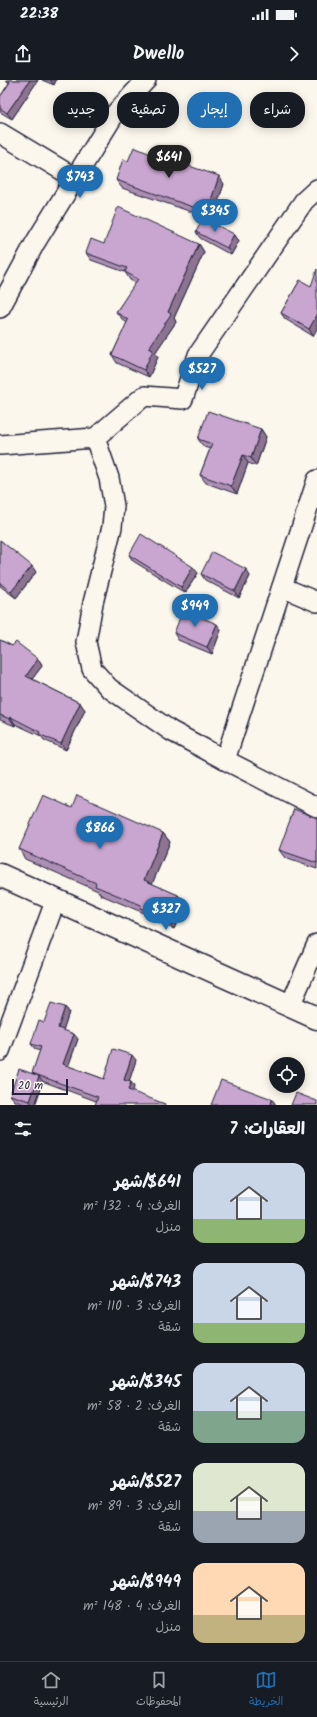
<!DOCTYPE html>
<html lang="ar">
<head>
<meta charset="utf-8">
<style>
  body { margin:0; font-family:Kalam,"Playpen Sans Arabic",sans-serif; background:#20242c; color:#f1f3f6; direction:rtl; height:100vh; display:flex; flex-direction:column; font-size:15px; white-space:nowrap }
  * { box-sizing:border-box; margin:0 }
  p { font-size:13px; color:#9ea1a6 }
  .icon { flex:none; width:22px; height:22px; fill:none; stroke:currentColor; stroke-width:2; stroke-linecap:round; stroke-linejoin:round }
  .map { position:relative; height:1025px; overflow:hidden; direction:ltr }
  .details { display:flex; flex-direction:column; background:#171b24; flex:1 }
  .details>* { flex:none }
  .hud { position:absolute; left:12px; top:12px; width:293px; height:36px; direction:rtl; display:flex; gap:8px }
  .fabs { position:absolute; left:269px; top:977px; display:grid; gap:8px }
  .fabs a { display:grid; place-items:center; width:36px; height:36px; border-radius:50%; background:#171b24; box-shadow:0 2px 10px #0003; font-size:20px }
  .scale { position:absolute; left:12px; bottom:10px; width:56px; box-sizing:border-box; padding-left:4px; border:2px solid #22223b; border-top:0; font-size:11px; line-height:14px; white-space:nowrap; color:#22223b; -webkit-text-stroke:3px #fbf7ec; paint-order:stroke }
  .price { position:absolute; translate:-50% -34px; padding:0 9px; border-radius:14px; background:#1f6fb2; color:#fff; font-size:13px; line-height:26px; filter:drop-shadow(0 1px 2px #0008) }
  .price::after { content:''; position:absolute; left:50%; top:24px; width:12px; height:9px; margin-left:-6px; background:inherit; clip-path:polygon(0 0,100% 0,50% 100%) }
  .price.selected { background:#222; color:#fff }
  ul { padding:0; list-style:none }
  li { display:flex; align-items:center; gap:12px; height:100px; padding:0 12px }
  li span { display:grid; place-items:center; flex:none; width:112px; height:80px; border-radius:12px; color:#555 }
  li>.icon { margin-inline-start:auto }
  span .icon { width:48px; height:48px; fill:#fffc; stroke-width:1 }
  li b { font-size:17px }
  h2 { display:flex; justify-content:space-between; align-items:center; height:48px; padding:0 12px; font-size:17px }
  .tag { padding:0 14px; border-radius:16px; background:#171b24; box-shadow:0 2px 10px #0003; font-size:14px; line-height:36px }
  .tag.selected { background:#1f6fb2; color:#fff }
  .status { display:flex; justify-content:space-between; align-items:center; height:28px; padding:0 20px; background:#171b24; direction:ltr }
  .status svg { height:11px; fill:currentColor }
  header { display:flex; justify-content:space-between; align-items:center; height:52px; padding:0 12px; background:#171b24; font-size:18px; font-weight:700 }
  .tab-bar { display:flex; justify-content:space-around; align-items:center; height:56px; border-top:1px solid #363941; background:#171b24; font-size:11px; color:#9ea1a6 }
  .tab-bar a { display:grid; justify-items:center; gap:2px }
  .tab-bar .selected { color:#1f6fb2 }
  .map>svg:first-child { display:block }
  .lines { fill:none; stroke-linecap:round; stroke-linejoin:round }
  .minor-casing { stroke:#22223b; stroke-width:22 }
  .tertiary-casing { stroke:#22223b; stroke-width:25 }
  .minor { stroke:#fbf7ec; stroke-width:19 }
  .tertiary { stroke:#fbf7ec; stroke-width:22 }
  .wall { fill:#ad8fb3; stroke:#22223b }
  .shaded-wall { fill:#8d7492; stroke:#22223b }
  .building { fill:#c9a6d0; stroke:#22223b }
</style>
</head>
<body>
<div class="status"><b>22:38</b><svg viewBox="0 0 49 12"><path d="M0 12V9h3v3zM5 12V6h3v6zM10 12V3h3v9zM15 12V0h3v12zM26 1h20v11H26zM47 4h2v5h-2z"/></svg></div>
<header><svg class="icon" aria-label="forward" viewBox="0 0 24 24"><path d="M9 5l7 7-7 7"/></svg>Dwello<svg class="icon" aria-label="share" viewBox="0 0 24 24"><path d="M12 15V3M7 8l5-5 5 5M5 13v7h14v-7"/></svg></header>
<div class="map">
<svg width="317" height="1025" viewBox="0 0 317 1025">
  <rect width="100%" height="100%" fill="#fbf7ec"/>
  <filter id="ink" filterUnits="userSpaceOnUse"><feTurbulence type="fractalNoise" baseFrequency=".025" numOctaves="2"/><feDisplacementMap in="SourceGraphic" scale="8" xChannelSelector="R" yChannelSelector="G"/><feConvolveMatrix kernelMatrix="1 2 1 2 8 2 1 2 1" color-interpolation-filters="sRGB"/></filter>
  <g filter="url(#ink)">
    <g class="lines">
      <g class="minor-casing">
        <g id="minor">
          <path d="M0,53L75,98"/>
          <path d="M0,228L35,163L114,35L146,0"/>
          <path d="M95,358L109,398L114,426L112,447L93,523L86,562L92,589L109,608L171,651L225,680"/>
          <path d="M0,365L95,358L144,316L183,319L198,275L304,121L317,109"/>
          <path d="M317,400L225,680L317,727"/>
          <path d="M282,507L317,522"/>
          <path d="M290,926L317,864"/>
          <path d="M0,971L56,819"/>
        </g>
      </g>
      <g class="tertiary-casing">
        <path id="tertiary" d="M0,795L317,938"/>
      </g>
      <use href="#minor" class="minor"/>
      <use href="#tertiary" class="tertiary"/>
    </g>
    <g class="wall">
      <path d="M6,0H38L12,39L0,32V17L9,3Z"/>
      <path d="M42,0H56L54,5Z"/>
      <path d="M116,100L224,104L212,139L122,108Z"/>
      <path d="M196,152L234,154L239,161L231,175L200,158Z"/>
      <path d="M104,164H199L204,172L174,238L176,242L155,273L158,277L149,297L117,283L112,275L127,243L122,239L116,232L136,203L130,200L125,192L91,180L86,173Z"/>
      <path d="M300,200L313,256L285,239L281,233Z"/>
      <path d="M261,349L266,357L256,386L248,383L237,414L206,403L200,395L210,369L204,367L198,359Z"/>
      <path d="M0,460L36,492L16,518L0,506Z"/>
      <path d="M129,475L198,493L185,513L133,481Z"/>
      <path d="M201,494L250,496L239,518L205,500Z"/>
      <path d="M221,550L212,574L178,560L174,553Z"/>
      <path d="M0,560L38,579L42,586L32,599L80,623L85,630L66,670L44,660L41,656L15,644V646L0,640Z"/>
      <path d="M72,728L163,753L170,762L152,804L178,815L185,824L174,849L147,837L144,833L101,815L98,811L25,779L19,769Z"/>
      <path d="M317,738V789L285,778L279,770Z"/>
      <path d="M65,927L69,932L63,950L78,959L68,986L104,999L136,980L129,1001L131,1002L134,1007L96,1021L42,1001L43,1002L35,1025H26L15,1021L10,1015L32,994L40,971L35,969L31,964L44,942Z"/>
    </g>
    <g class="shaded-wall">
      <path d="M30,0H38L12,39L7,33Z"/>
      <path d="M50,0H56L54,5Z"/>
      <path d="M219,96L224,104L212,139L207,132Z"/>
      <path d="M234,154L239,161L231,175L227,168Z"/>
      <path d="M199,164L204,172L174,238L176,242L155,273L158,277L149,297L144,290L149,268L168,232Z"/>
      <path d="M317,235V249L313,256L309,249Z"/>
      <path d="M261,349L266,357L256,386L251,378Z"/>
      <path d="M243,375L248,383L237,414L231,406Z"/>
      <path d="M32,486L36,492L16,518L11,512Z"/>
      <path d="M193,487L198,493L185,513L181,507Z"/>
      <path d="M246,489L250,496L239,518L235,511Z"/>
      <path d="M217,544L221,550L212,574L207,567Z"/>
      <path d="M38,579L42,586L30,602L26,596Z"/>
      <path d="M80,623L85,630L66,670L61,664Z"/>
      <path d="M11,637L15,644V646L10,639Z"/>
      <path d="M163,753L170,762L150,809L144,800Z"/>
      <path d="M178,815L185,824L174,849L167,840Z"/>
      <path d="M65,927L69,932L62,954L58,948Z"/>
      <path d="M74,954L78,959L67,990L63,984Z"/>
      <path d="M132,975L136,980L128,1005L124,1000Z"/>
      <path d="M39,996L43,1002L35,1025H32L30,1021Z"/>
      <path d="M131,1002L134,1007L132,1015L128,1010Z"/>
      <path d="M272,1019L276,1025H271Z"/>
    </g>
    <g class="building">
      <path d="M8,0H30L7,33L0,28V17L10,2Z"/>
      <path d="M134,67L167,81L168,79L219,96L207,132L116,100L123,79L128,81Z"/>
      <path d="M118,127L199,164L168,232L171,234L149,268L153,270L144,290L112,275L128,240L116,232L138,199L125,192L127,188L86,173L91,159L104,164Z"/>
      <path d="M203,138L234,154L227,168L196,152Z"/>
      <path d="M317,189V235L309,249L281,233L300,200L311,206Z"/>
      <path d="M208,331L261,349L251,378L243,375L231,406L200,395L212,364L198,359Z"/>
      <path d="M141,454L193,487L181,507L129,475Z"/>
      <path d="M0,460L32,486L11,512L0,503Z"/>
      <path d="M212,472L246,489L235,511L201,494Z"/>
      <path d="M183,530L217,544L207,567L174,553Z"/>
      <path d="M0,560L12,566L16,562L38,579L26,596L80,623L61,664L39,654L40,652L11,637L10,639L0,635Z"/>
      <path d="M43,715L72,728L77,715L163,753L144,800L178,815L167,840L140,828L141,825L95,806L96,803L19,769Z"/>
      <path d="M294,729L317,738V783L279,770Z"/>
      <path d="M51,923L65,927L58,948L74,954L63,984L104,999L113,969L132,975L124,1000L131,1002L128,1010L165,1024V1025H95L98,1017L32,993L41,967L31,964L39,940L44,942Z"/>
      <path d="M19,989L39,996L30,1021L10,1015Z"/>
      <path d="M221,1000L272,1019L271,1025H211Z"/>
      <path d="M296,1013L317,1021V1025H291Z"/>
    </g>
  </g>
</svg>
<div class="fabs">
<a><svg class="icon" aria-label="locate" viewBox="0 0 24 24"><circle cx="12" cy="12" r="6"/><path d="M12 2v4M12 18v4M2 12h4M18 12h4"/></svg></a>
</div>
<div class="scale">20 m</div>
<b class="price selected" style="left:169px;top:99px">$641</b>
<b class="price" style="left:80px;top:119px">$743</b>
<b class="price" style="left:215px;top:153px">$345</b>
<b class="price" style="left:202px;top:311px">$527</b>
<b class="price" style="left:195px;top:548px">$949</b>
<b class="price" style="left:100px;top:770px">$866</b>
<b class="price" style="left:166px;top:851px">$327</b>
<div class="hud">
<a class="tag">شراء</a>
<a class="tag selected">إيجار</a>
<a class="tag">تصفية</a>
<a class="tag">جديد</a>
</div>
</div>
<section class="details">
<h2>العقارات: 7<svg class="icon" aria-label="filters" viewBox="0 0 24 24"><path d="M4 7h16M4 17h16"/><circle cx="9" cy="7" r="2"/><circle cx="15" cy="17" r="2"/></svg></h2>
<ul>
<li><span style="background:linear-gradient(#c9d6e8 70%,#8fb573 0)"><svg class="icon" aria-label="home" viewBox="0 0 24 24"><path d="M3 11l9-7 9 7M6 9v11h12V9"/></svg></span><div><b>$641/شهر</b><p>الغرف: 4 · 132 m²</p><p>منزل</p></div></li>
<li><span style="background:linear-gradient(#c9d6e8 75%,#8fb573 0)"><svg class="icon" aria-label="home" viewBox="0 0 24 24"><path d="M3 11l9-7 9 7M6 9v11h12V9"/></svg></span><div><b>$743/شهر</b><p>الغرف: 3 · 110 m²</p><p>شقة</p></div></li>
<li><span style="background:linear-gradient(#c9d6e8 60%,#7fa58c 0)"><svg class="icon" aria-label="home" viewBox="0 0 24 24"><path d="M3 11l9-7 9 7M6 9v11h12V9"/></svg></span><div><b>$345/شهر</b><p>الغرف: 2 · 58 m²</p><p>شقة</p></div></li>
<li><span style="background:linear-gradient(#dfe7d0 60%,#9aa5b1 0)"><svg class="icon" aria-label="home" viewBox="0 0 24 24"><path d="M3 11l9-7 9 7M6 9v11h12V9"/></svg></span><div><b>$527/شهر</b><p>الغرف: 3 · 89 m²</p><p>شقة</p></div></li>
<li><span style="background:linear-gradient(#ffd9b3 65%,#c2b280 0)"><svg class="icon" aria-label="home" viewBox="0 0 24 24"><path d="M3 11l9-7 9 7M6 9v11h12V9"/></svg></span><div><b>$949/شهر</b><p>الغرف: 4 · 148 m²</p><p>منزل</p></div></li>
</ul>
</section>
<nav class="tab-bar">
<a class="selected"><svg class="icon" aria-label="map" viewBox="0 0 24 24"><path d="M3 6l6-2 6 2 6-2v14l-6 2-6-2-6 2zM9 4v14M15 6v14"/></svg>الخريطة</a>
<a><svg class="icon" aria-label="saved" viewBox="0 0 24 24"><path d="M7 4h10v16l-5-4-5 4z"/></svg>المحفوظات</a>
<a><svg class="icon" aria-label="home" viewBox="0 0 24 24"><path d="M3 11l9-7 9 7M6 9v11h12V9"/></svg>الرئيسية</a>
</nav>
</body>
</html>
